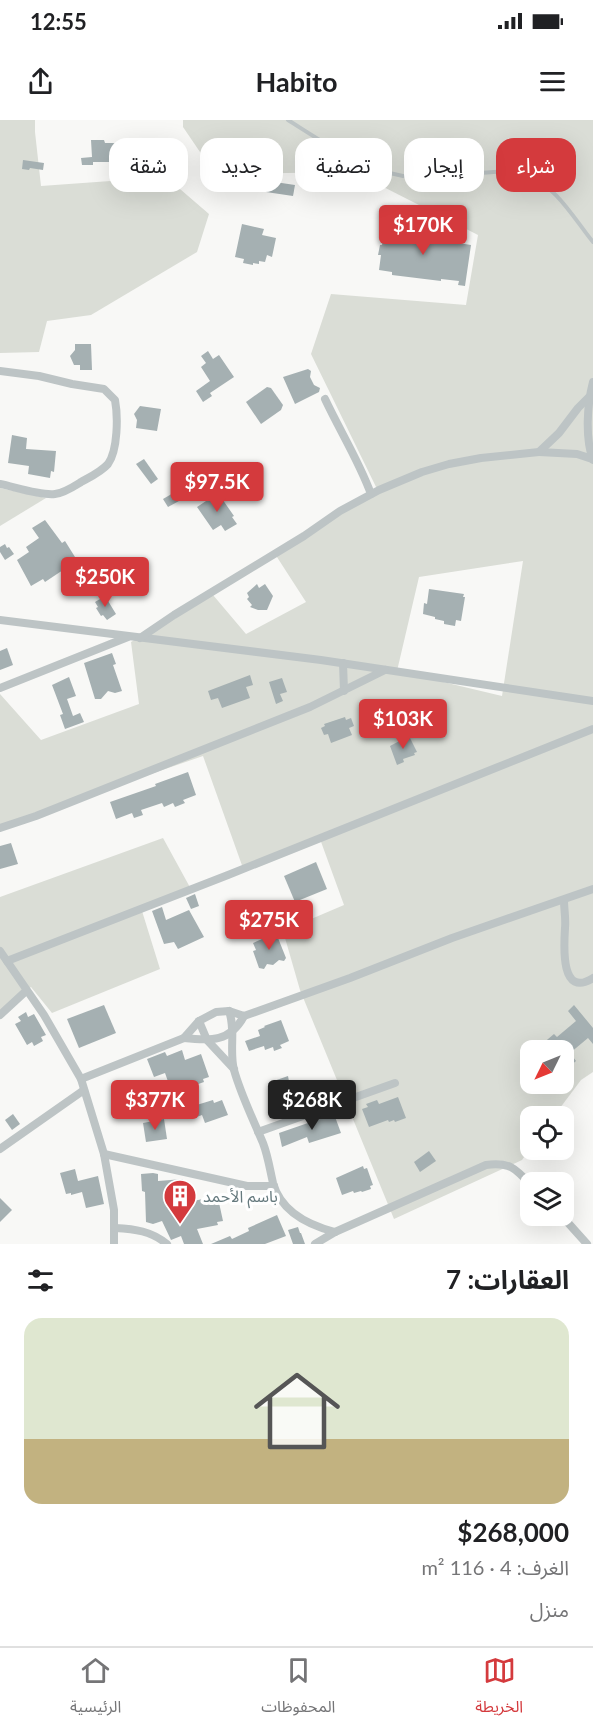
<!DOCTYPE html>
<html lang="ar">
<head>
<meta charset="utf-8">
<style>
  body { margin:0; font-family:Lato,"Noto Sans Arabic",sans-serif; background:#f6f6f6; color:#202124; direction:rtl; height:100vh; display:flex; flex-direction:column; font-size:22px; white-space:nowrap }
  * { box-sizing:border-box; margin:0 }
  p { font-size:20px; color:#757577 }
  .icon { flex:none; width:33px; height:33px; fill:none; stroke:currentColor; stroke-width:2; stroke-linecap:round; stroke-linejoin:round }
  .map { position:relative; height:1124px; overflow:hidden; direction:ltr }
  .panel { display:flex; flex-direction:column; background:#fff; flex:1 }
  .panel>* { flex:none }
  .top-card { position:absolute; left:18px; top:18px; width:558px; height:54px; direction:rtl; display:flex; gap:12px }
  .needle { width:39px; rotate:227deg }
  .tools { position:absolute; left:520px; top:920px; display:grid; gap:12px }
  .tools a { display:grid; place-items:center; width:54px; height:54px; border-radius:12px; background:#fff; box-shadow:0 6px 24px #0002; font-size:30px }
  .price { position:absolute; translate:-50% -51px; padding:0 14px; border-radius:6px; background:#d43a3d; color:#fff; font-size:20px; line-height:39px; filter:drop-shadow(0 2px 3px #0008) }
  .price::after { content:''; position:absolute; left:50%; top:36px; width:18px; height:14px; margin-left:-9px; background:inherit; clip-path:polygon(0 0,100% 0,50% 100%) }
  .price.on { background:#222; color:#fff }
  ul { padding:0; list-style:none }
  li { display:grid; align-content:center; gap:12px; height:318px; padding:0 24px }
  li span { display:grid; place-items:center; height:186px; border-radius:18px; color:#555 }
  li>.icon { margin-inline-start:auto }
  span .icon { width:108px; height:108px; fill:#fffc; stroke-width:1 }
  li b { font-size:26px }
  h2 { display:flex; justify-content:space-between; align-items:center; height:72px; padding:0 24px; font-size:26px }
  .tag { padding:0 21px; border-radius:18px; background:#fff; box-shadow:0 6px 24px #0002; font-size:21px; line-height:54px }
  .tag.on { background:#d43a3d; color:#fff }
  .status { display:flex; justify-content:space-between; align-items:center; height:42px; padding:0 30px; background:#fff; direction:ltr }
  .status svg { height:16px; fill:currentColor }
  header { display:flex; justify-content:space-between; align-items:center; height:78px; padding:0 24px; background:#fff; font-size:27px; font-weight:700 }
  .menu { display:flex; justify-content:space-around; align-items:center; height:84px; border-top:2px solid #e0e0e0; background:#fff; font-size:16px; color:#757577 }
  .menu a { display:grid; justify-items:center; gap:3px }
  .menu .on { color:#d43a3d }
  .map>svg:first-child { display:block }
  .green { fill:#daddd6; fill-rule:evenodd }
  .building { fill:#a5b0b2 }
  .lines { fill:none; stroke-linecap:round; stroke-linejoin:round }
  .service { stroke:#bdc4c5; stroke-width:4 }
  .minor { stroke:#bdc4c5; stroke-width:8 }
  .labels { text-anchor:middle; stroke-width:6; stroke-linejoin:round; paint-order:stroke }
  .poi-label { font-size:16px; fill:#667a7e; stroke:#fff; text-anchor:start }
</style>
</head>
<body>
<div class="status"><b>12:55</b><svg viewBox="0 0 49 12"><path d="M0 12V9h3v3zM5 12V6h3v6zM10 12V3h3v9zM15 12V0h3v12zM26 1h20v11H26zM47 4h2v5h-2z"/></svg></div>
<header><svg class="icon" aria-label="menu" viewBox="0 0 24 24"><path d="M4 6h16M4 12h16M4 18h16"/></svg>Habito<svg class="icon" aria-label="share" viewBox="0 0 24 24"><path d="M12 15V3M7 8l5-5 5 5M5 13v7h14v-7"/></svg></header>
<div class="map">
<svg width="593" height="1124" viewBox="0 0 593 1124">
  <rect width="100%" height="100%" fill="#f8f8f6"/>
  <g class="green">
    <path d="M0,0H35V12L41,66L166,57L209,94L197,132L91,195L47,201L39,232L0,233Z"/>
    <path d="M183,0H593V952L581,960L554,996H531V1027L522,1040L394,1099L300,870L283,811L344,785L320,719L244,751L203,636L0,706V574L41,620L139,584L131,522L213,475L246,514L306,482L275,434L378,371L311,234L331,174L466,185L478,115L354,52L215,54L183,7ZM523,441L502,576L397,551L419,457ZM531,930H564V963H531Z"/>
    <path d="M0,368L46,378L0,406Z"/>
    <path d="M163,718L192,771L142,791L160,849L52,893L31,867L0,890V777Z"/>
  </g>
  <g class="building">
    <path d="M91,20H104L105,23H122V42H93V45H82L81,38L92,37Z"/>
    <path d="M23,40L44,43L43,50L30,48L29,50L22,49Z"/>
    <path d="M268,61L295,65L293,76L266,72Z"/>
    <path d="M386,101L400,103L399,106L409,107L408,115L471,125L465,166L458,165L459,161L441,159V161L392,155V152L379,150L381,135H378L380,125H382Z"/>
    <path d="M242,104L264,109L262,115L276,118L272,137L267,135L265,142L259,141V144L253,143V145L243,143L244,139L235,137Z"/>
    <path d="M75,224H91L92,250H80V245H74L70,236L75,230Z"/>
    <path d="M208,231L213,239L219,235L234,257L210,273L212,276L203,282L196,271L210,261L201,247L206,243L201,236Z"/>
    <path d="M308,249L311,251L310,257L314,265L320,268L319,272L295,284L283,257Z"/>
    <path d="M267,267L271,268L283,285L281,290L261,304L246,282Z"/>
    <path d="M140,286L161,289L157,311L136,308L137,300L134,294Z"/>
    <path d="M12,315L27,318L26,329L56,331L54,352L51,351L50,358L28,354L29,346L8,343Z"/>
    <path d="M144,339L158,359L151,364L136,344Z"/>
    <path d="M175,372L179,381L168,387L163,379Z"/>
    <path d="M218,373L234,396L232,397L237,404L225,411L221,405L213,410L197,387Z"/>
    <path d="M45,400L62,423L65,421L75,437L70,440L72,442L62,448L63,450L45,462L43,459L31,466L17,440L29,432L26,427L39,418L32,408Z"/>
    <path d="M5,424L7,428L9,427L14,434L5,440L0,432V427Z"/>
    <path d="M257,464L259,468L265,464L273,476L267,490H258L250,487L252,485L247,479L249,477L247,473Z"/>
    <path d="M429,469L464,474L463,477H465L461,501L456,500L455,506L444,504V501L435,499V497L423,494L424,483L427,484Z"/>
    <path d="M105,476L116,494L107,500L103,495L101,496L96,488L98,487L95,482Z"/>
    <path d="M7,528L13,545L0,550V531Z"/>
    <path d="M112,533L116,544L113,545L122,571L115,573L108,571L101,579H95L84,543Z"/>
    <path d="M250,555L253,565L246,567L250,578L222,588L218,578L211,580L208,571Z"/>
    <path d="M69,557L76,576L67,579L73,596L80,593L84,602L65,609L60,595L63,594L52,565Z"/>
    <path d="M282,558L287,572L280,574L283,581L276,584L269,562Z"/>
    <path d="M345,597L346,600L351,598L354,606L349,608L352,615L331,623L328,614L324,615L321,608L325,606L324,604Z"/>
    <path d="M409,616L417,632L414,633L415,635L403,639L404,642L397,645L390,626Z"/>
    <path d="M188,652L196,675L183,680L185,683L175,687L173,683L164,687L162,683L141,690L143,695L134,698L132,693L116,699L110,682L156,666L155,664Z"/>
    <path d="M11,723L18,744L0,749V726Z"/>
    <path d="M316,742L327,769L295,782L284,756Z"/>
    <path d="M195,774L199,786L191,789L186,778Z"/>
    <path d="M162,787L166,800L189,790L204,817L178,829L174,822L164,824L152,791Z"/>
    <path d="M276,813L286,838L284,841L279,840L273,845L267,844L264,849L259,848L253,831L256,830L253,823Z"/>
    <path d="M104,885L116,913L79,928L67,899Z"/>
    <path d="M574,885L593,908V924L588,918L570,933L576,941L564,951V930H535L554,914L557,917L576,901L568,891Z"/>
    <path d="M26,892L28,897L34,894L46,915L41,917L43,921L34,926L32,922L27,925L15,904L21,901L18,897Z"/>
    <path d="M281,900L289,921L280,925L282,928L274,931L273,927L265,930L264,926L249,931L245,921L260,916L258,910L265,907L264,906Z"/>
    <path d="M182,930L185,940L201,934L209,957L203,959L204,962L184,969L183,966L171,970L165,953L154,957L147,939L165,932L167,936Z"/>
    <path d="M288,956L292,977L288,979L289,981L276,985L269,980V976L272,972L268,963Z"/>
    <path d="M398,977L406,998L395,1002L394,1000L389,1002L388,1000L369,1007L362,989L368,987L366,984L377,980L379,984Z"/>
    <path d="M213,980L214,983L222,980L228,995L205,1003L202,995L194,998L190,987Z"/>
    <path d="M13,994L20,1004L12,1010L5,1000Z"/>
    <path d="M334,994L341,1013L309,1023L307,1017L282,1027L279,1013Z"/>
    <path d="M164,999L167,1019L146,1022L143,1003Z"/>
    <path d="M429,1031L436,1041L420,1052L414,1042Z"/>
    <path d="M363,1046L364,1049L367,1048L373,1065L370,1066L371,1069L362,1072L361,1071L354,1073L353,1071L342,1075L336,1058Z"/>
    <path d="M75,1049L78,1061L98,1056L104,1084L86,1088L82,1072L71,1075V1073L66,1074L60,1053Z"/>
    <path d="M153,1053L158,1054V1061L183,1059L185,1071L183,1083L213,1077V1079L218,1078L223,1101L217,1102L218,1105L197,1109L203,1124H184L181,1116L171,1120L162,1101L153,1104L146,1102L145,1072L142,1071L141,1054Z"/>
    <path d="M0,1078L12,1090L0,1102Z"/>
    <path d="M277,1095L286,1116L265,1124H211L230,1116L232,1119L249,1111L248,1108Z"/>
    <path d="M298,1107L300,1113H301L305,1124H293L288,1110Z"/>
  </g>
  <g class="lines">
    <path class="service" d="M288,0C323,22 361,49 403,56C422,59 443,56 462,55C482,53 507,49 526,55C555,64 575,100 593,122"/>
    <g class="minor">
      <path d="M0,251L39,256L72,264L104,269L115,280C118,296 118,330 108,344C101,352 90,357 81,362C73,367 64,373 55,374C41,376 15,367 0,364"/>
      <path d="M593,262C587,285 585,318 593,340"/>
      <path d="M325,279C340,311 359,341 371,374"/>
      <path d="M539,332L577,334L592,339"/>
      <path d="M0,500L321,540L593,581"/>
      <path d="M140,518L174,495L304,416L340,391L379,370L422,352L449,344L481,338L539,332L559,313L578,288L589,277"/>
      <path d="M343,543L344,571"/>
      <path d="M0,568L128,517"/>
      <path d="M0,708L36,696L310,587L385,550"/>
      <path d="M564,780C564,789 566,799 565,808C564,825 560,879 593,858"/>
      <path d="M0,831L44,895L81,959L104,1034L114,1090V1124"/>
      <path d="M7,841L228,755L593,609"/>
      <path d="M229,891C236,910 229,931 234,950C241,975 253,999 263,1023C268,1036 270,1050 273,1063C281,1092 308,1105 335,1112"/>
      <path d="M0,895L26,871"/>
      <path d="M199,901L207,920L234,949"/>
      <path d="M184,918C211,921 230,922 244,896"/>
      <path d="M81,959L184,918L199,901L216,892L229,891L244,896L350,858L452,818L593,769"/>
      <path d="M258,1012L395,963"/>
      <path d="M0,1029L84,970"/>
      <path d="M104,1034L247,1066H274"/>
      <path d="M561,1095L587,1124"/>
      <path d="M115,1108C135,1109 151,1111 167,1124"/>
      <path d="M315,1124L335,1112L486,1045C510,1042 515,1048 531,1065"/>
    </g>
  </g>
  <defs>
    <g id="building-pin" transform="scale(1.725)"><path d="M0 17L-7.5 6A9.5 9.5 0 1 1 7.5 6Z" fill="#d43a3d" stroke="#fff"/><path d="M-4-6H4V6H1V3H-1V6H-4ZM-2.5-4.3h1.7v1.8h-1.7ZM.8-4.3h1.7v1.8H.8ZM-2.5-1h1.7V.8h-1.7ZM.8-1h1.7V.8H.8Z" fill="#fff"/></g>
  </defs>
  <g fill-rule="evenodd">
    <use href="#building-pin" x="180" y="1076"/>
  </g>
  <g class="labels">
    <g class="poi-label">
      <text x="203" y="1082">باسم الأحمد</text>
    </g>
  </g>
</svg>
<div class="tools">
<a><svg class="needle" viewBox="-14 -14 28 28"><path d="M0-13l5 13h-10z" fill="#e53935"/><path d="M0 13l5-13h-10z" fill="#757577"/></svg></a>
<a><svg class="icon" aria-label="locate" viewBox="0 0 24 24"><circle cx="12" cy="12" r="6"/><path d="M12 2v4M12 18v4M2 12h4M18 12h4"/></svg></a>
<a><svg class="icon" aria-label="layers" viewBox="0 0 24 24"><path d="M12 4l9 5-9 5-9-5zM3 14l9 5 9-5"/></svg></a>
</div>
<b class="price" style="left:423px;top:136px">$170K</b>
<b class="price" style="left:217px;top:393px">$97.5K</b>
<b class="price" style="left:105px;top:488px">$250K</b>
<b class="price" style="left:403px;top:630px">$103K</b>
<b class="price" style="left:269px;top:831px">$275K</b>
<b class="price" style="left:155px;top:1011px">$377K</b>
<b class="price on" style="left:312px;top:1011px">$268K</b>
<div class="top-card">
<a class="tag on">شراء</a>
<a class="tag">إيجار</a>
<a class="tag">تصفية</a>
<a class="tag">جديد</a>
<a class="tag">شقة</a>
</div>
</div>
<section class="panel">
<h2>العقارات: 7<svg class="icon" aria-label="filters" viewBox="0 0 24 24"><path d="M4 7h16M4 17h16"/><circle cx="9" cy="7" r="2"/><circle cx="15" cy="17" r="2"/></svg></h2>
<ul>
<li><span style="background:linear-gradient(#dfe7d0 65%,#c2b280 0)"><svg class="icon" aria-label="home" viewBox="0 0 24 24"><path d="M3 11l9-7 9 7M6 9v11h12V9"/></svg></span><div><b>$268,000</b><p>الغرف: 4 · 116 m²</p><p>منزل</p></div></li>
</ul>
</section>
<nav class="menu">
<a class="on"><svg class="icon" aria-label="map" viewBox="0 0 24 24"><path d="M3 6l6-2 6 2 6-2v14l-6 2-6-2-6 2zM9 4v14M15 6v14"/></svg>الخريطة</a>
<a><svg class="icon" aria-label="saved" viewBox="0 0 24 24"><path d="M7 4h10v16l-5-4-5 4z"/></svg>المحفوظات</a>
<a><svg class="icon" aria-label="home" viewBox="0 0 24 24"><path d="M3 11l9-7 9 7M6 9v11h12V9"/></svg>الرئيسية</a>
</nav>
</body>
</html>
